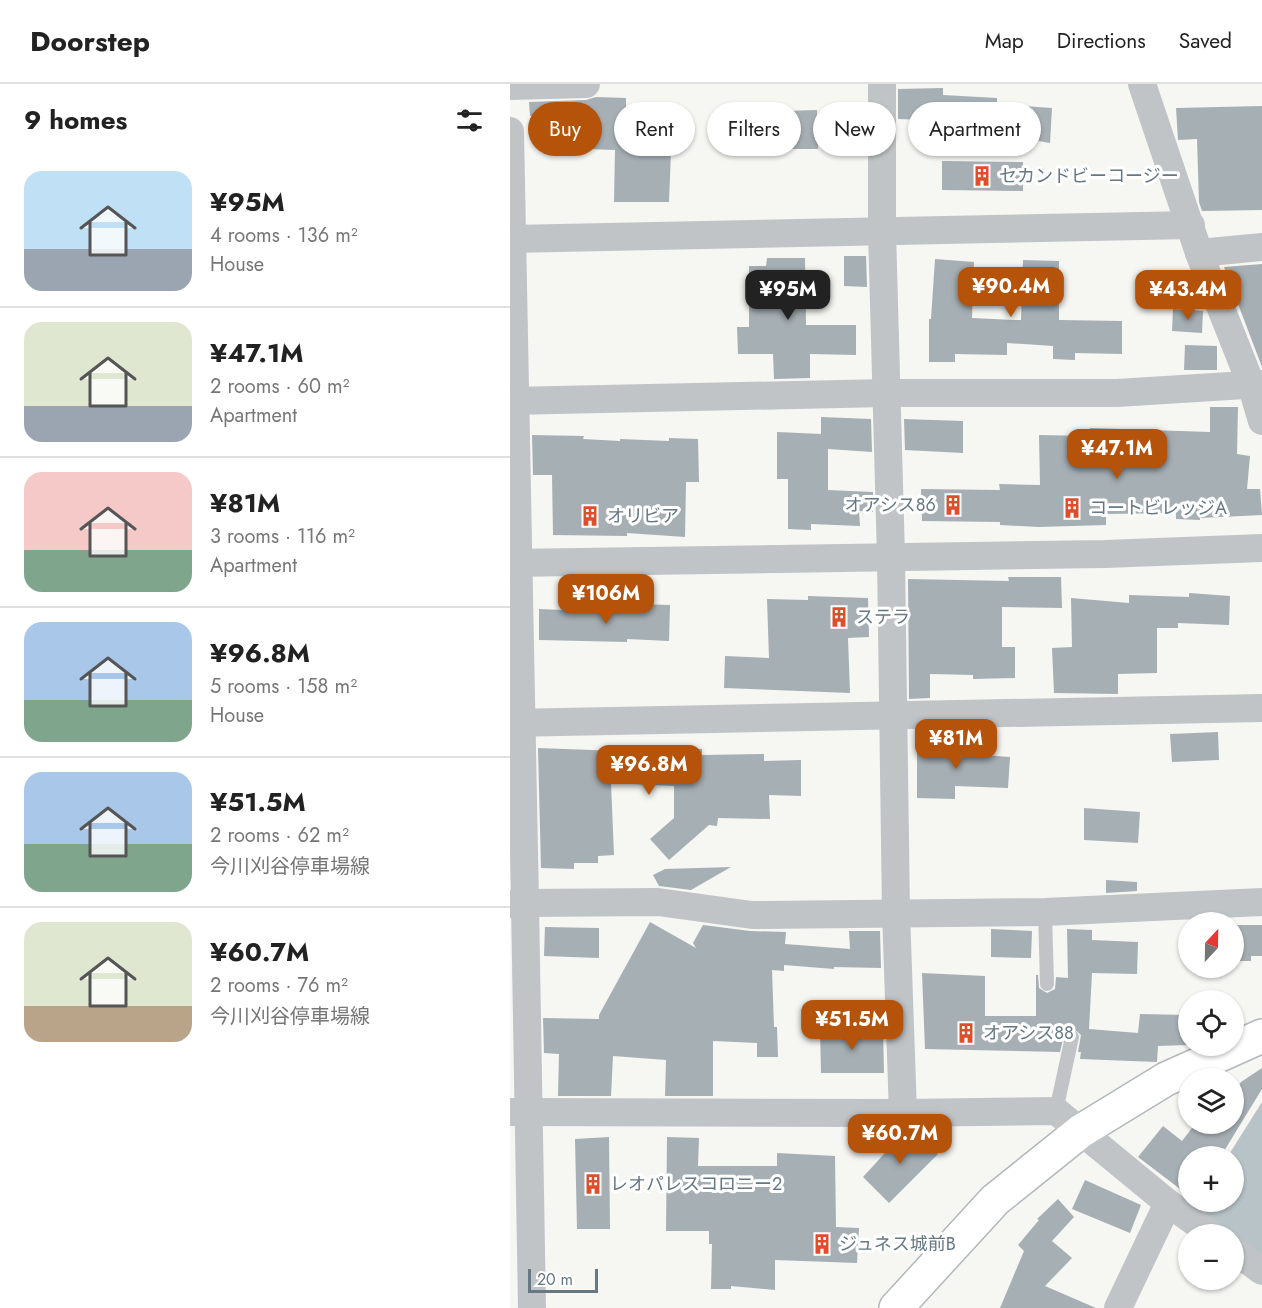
<!DOCTYPE html>
<html lang="en">
<head>
<meta charset="utf-8">
<style>
  body { margin:0; font-family:Jost,"Noto Sans JP",sans-serif; background:#f2f2f2; color:#222; height:100vh; display:flex; flex-direction:column; font-size:22px; white-space:nowrap }
  * { box-sizing:border-box; margin:0 }
  p { font-size:20px; color:#767676 }
  .icon { flex:none; width:33px; height:33px; fill:none; stroke:currentColor; stroke-width:2; stroke-linecap:round; stroke-linejoin:round }
  .map { position:relative; flex:1; overflow:hidden }
  .details { display:flex; flex-direction:column; background:#fff; width:510px }
  .details>* { flex:none }
  .top-card { position:absolute; left:18px; top:18px; width:570px; height:54px; display:flex; gap:12px }
  .needle { width:39px; rotate:22deg }
  .fabs { position:absolute; left:668px; top:828px; display:grid; gap:12px }
  .fabs a { display:grid; place-items:center; width:66px; height:66px; border-radius:50%; background:#fff; box-shadow:0 2px 4px #0004; font-size:30px }
  .scale { position:absolute; left:18px; bottom:15px; width:70px; box-sizing:border-box; padding-left:6px; border:3px solid #667883; border-top:0; font-size:16px; line-height:21px; white-space:nowrap; color:#667883; -webkit-text-stroke:4px #fff; paint-order:stroke }
  .price { position:absolute; translate:-50% -51px; padding:0 14px; border-radius:12px; background:#b45309; color:#fff; font-size:20px; line-height:39px; filter:drop-shadow(0 2px 3px #0008) }
  .price::after { content:''; position:absolute; left:50%; top:36px; width:18px; height:14px; margin-left:-9px; background:inherit; clip-path:polygon(0 0,100% 0,50% 100%) }
  .price.on { background:#222; color:#fff }
  ul { padding:0; list-style:none }
  li { display:flex; align-items:center; gap:18px; height:150px; padding:0 24px }
  li+li { border-top:2px solid #e0e0e0 }
  li span { display:grid; place-items:center; flex:none; width:168px; height:120px; border-radius:18px; color:#555 }
  li>.icon { margin-inline-start:auto }
  span .icon { width:72px; height:72px; fill:#fffc; stroke-width:1 }
  li b { font-size:26px }
  h2 { display:flex; justify-content:space-between; align-items:center; height:72px; padding:0 24px; font-size:26px }
  .chip { padding:0 21px; border-radius:27px; background:#fff; box-shadow:0 2px 4px #0004; font-size:21px; line-height:54px }
  .chip.on { background:#b45309; color:#fff }
  header { display:flex; align-items:center; gap:36px; box-sizing:border-box; height:84px; padding:0 30px; background:#fff; border-bottom:2px solid #e0e0e0 }
  header strong { font-size:28px }
  nav { display:flex; gap:33px; margin-inline-start:auto; font-size:21px }
  main { display:flex; flex:1; min-height:0 }
  .map>svg:first-child { display:block }
  .water { fill:#b7c3c7 }
  .building { fill:#a6afb4 }
  .lines { fill:none; stroke-linecap:round; stroke-linejoin:round }
  .secondary-casing { stroke:#b2b8bc; stroke-width:36 }
  .service { stroke:#c0c4c7; stroke-width:14 }
  .minor { stroke:#c0c4c7; stroke-width:28 }
  .secondary { stroke:#fff; stroke-width:33 }
  .labels { text-anchor:middle; stroke-width:6; stroke-linejoin:round; paint-order:stroke }
  .poi-label { font-size:18px; fill:#667883; stroke:#fff; text-anchor:start }
</style>
</head>
<body>
<header>
<strong>Doorstep</strong>
<nav><a>Map</a><a>Directions</a><a>Saved</a></nav>
</header>
<main>
<section class="details">
<h2>9 homes<svg class="icon" aria-label="filters" viewBox="0 0 24 24"><path d="M4 7h16M4 17h16"/><circle cx="9" cy="7" r="2"/><circle cx="15" cy="17" r="2"/></svg></h2>
<ul>
<li><span style="background:linear-gradient(#bfe0f5 65%,#9aa5b1 0)"><svg class="icon" aria-label="home" viewBox="0 0 24 24"><path d="M3 11l9-7 9 7M6 9v11h12V9"/></svg></span><div><b>¥95M</b><p>4 rooms · 136 m²</p><p>House</p></div></li>
<li><span style="background:linear-gradient(#dfe7d0 70%,#9aa5b1 0)"><svg class="icon" aria-label="home" viewBox="0 0 24 24"><path d="M3 11l9-7 9 7M6 9v11h12V9"/></svg></span><div><b>¥47.1M</b><p>2 rooms · 60 m²</p><p>Apartment</p></div></li>
<li><span style="background:linear-gradient(#f6c9c9 65%,#7fa58c 0)"><svg class="icon" aria-label="home" viewBox="0 0 24 24"><path d="M3 11l9-7 9 7M6 9v11h12V9"/></svg></span><div><b>¥81M</b><p>3 rooms · 116 m²</p><p>Apartment</p></div></li>
<li><span style="background:linear-gradient(#a9c7e8 65%,#7fa58c 0)"><svg class="icon" aria-label="home" viewBox="0 0 24 24"><path d="M3 11l9-7 9 7M6 9v11h12V9"/></svg></span><div><b>¥96.8M</b><p>5 rooms · 158 m²</p><p>House</p></div></li>
<li><span style="background:linear-gradient(#a9c7e8 60%,#7fa58c 0)"><svg class="icon" aria-label="home" viewBox="0 0 24 24"><path d="M3 11l9-7 9 7M6 9v11h12V9"/></svg></span><div><b>¥51.5M</b><p>2 rooms · 62 m²</p><p>今川刈谷停車場線</p></div></li>
<li><span style="background:linear-gradient(#dfe7d0 70%,#b9a48a 0)"><svg class="icon" aria-label="home" viewBox="0 0 24 24"><path d="M3 11l9-7 9 7M6 9v11h12V9"/></svg></span><div><b>¥60.7M</b><p>2 rooms · 76 m²</p><p>今川刈谷停車場線</p></div></li>
</ul>
</section>
<div class="map">
<svg width="752" height="1224" viewBox="0 0 752 1224">
  <rect width="100%" height="100%" fill="#f6f6f3"/>
  <path class="water" d="M752,1018V1174L723,1153V1150H720L685,1125L690,1118H723V1072H718Z"/>
  <g class="building">
    <path d="M433,4V11L487,14V20L542,24L540,59L511,54L512,39L388,35V5Z"/>
    <path d="M86,13L116,14V27L171,28L172,67H161L159,118H104L105,66L76,65L77,30L20,32L19,18L76,16Z"/>
    <path d="M752,22V126L692,127L689,118L687,55L668,56L666,24Z"/>
    <path d="M307,26L308,65H272V27Z"/>
    <path d="M432,77L513,78V107L432,106Z"/>
    <path d="M334,172H356L357,203L334,202Z"/>
    <path d="M257,174H295L296,241H346V271L300,270V294L264,295L263,270H228L227,243H239V182H256Z"/>
    <path d="M425,175L464,178L462,234L504,236H511L513,176L549,177V236L612,237V270L565,269V276L543,275V262L497,259V271L445,270V278H419V235H421Z"/>
    <path d="M752,180V283L714,183Z"/>
    <path d="M663,225L693,227L692,249L662,247Z"/>
    <path d="M675,261L707,262V286H674Z"/>
    <path d="M700,323H728L727,370L740,372L737,405H750L752,431L690,434V436L666,435V429L596,430V441L529,443L490,441V438L412,437L411,405L490,406L489,400L530,401L529,351L581,352L580,344L700,348Z"/>
    <path d="M311,333L361,335L362,368L318,365V406L363,408V428L349,427L350,442L301,440V446L278,445V395H267V348L311,350Z"/>
    <path d="M394,335L453,337V369L395,366Z"/>
    <path d="M22,351L74,352L73,355L110,357V355L159,357V354L188,355L189,398H176L175,453L117,449V452L43,451L42,391H23Z"/>
    <path d="M498,493H551L552,524L492,523V563H505V594L463,595V591L420,590V614L399,615L398,495L499,497Z"/>
    <path d="M679,509L720,512L719,541L668,539V544H647V589L608,590V610L544,609L542,564L562,563L561,514L619,519V511L679,513Z"/>
    <path d="M298,512L358,514L359,553L338,554L340,609L214,604L215,572L259,574L257,515L298,516Z"/>
    <path d="M128,520L160,521L159,557L117,555V558L29,556V525L128,529Z"/>
    <path d="M708,648L709,676L662,678L660,650Z"/>
    <path d="M407,658H446V669L500,673L498,704L445,702V715L407,714Z"/>
    <path d="M28,664L164,669V666L192,665V671L254,670V677L291,676V712L259,711L260,735L208,734L207,742L199,741L159,776L140,755L164,734V702L101,699L104,771L88,772V779H64V785L31,784Z"/>
    <path d="M574,724L630,728L628,759L574,756Z"/>
    <path d="M221,783L181,806L149,802L143,791L155,785Z"/>
    <path d="M596,796L627,798V807L596,809Z"/>
    <path d="M140,838L186,864L183,859L193,841L240,847L276,848L275,860L340,865L339,847H370L371,884L324,883V885L274,881V887L262,886L264,943H267L268,973H247V959L203,957V1012H155L156,976L103,972L101,1012H48L49,970L34,969L33,934L89,935V931Z"/>
    <path d="M723,841H752V872H741V877H723Z"/>
    <path d="M35,843L89,844V874L34,872Z"/>
    <path d="M481,845L522,847L521,874L481,873Z"/>
    <path d="M557,845L582,846V856L628,858L627,890L582,889L579,945L628,949L630,930L678,931V961L648,962L647,978L570,975L571,968H568L571,951L563,944L555,947L550,968L415,965L412,889L475,892V932H526V891H528L529,904L537,909L545,905L546,893L558,894Z"/>
    <path d="M310,944L373,946L374,989H311Z"/>
    <path d="M752,984V1005L711,1072H678V1111L628,1073L653,1042L672,1057L685,1040H723V1010L731,998Z"/>
    <path d="M397,1045H401L428,1070L379,1119L353,1093Z"/>
    <path d="M99,1053L100,1145H67L65,1055Z"/>
    <path d="M157,1053L189,1054L188,1082H267V1069L325,1072L326,1143L349,1144L347,1179L265,1176V1206L221,1202V1205H201L202,1160H199V1147H156Z"/>
    <path d="M575,1096L631,1121L620,1149L562,1125Z"/>
    <path d="M548,1115L564,1133L542,1157L562,1174L535,1202L586,1224H490L514,1167L508,1161L529,1136L527,1135Z"/>
  </g>
  <g class="lines">
    <g class="secondary-casing">
      <path id="secondary" d="M386,1224L485,1116L571,1047L656,995L752,952"/>
    </g>
    <g class="service">
      <path d="M535,828L537,900"/>
      <path d="M546,1027L562,953"/>
    </g>
    <g class="minor">
      <path d="M372,0V147L381,473L386,828L393,1029"/>
      <path d="M632,0L689,169L741,300L752,337"/>
      <path d="M0,2L76,0"/>
      <path d="M0,47L15,819L148,818L242,831L535,828L752,818"/>
      <path d="M0,155L681,141"/>
      <path d="M689,169L752,163"/>
      <path d="M0,317L376,309H607L752,300"/>
      <path d="M0,479L595,470L752,464"/>
      <path d="M0,639L752,624"/>
      <path d="M0,820L15,819L22,1224"/>
      <path d="M0,1028L393,1029L546,1027L658,1119L701,1150"/>
      <path d="M723,1166L752,1187"/>
      <path d="M608,1224L658,1119"/>
    </g>
    <use href="#secondary" class="secondary"/>
  </g>
  <defs>
    <g id="building-bare" transform="scale(1.62)"><path d="M-4-6H4V6H1V3H-1V6H-4ZM-2.5-4.3h1.7v1.8h-1.7ZM.8-4.3h1.7v1.8H.8ZM-2.5-1h1.7V.8h-1.7ZM.8-1h1.7V.8H.8Z" fill="#de4e2b" stroke="#fff" stroke-width="2.5" paint-order="stroke"/></g>
  </defs>
  <g fill-rule="evenodd">
    <use href="#building-bare" x="472" y="92"/>
    <use href="#building-bare" x="443" y="421"/>
    <use href="#building-bare" x="562" y="424"/>
    <use href="#building-bare" x="80" y="432"/>
    <use href="#building-bare" x="329" y="533"/>
    <use href="#building-bare" x="456" y="949"/>
    <use href="#building-bare" x="83" y="1100"/>
    <use href="#building-bare" x="312" y="1160"/>
  </g>
  <g class="labels">
    <g class="poi-label">
      <text x="489" y="98">セカンドビーコージー</text>
      <text x="426" y="427" text-anchor="end">オアシス86</text>
      <text x="579" y="430">コートビレッジA</text>
      <text x="97" y="438">オリビア</text>
      <text x="346" y="539">ステラ</text>
      <text x="473" y="955">オアシス88</text>
      <text x="100" y="1106">レオパレスコロニー2</text>
      <text x="329" y="1166">ジュネス城前B</text>
    </g>
  </g>
</svg>
<div class="fabs">
<a><svg class="needle" viewBox="-14 -14 28 28"><path d="M0-13l5 13h-10z" fill="#e53935"/><path d="M0 13l5-13h-10z" fill="#767676"/></svg></a>
<a><svg class="icon" aria-label="locate" viewBox="0 0 24 24"><circle cx="12" cy="12" r="6"/><path d="M12 2v4M12 18v4M2 12h4M18 12h4"/></svg></a>
<a><svg class="icon" aria-label="layers" viewBox="0 0 24 24"><path d="M12 4l9 5-9 5-9-5zM3 14l9 5 9-5"/></svg></a>
<a>+</a>
<a>−</a>
</div>
<div class="scale">20 m</div>
<b class="price" style="left:501px;top:234px">¥90.4M</b>
<b class="price on" style="left:278px;top:237px">¥95M</b>
<b class="price" style="left:678px;top:237px">¥43.4M</b>
<b class="price" style="left:607px;top:396px">¥47.1M</b>
<b class="price" style="left:96px;top:541px">¥106M</b>
<b class="price" style="left:446px;top:686px">¥81M</b>
<b class="price" style="left:139px;top:712px">¥96.8M</b>
<b class="price" style="left:342px;top:967px">¥51.5M</b>
<b class="price" style="left:390px;top:1081px">¥60.7M</b>
<div class="top-card">
<a class="chip on">Buy</a>
<a class="chip">Rent</a>
<a class="chip">Filters</a>
<a class="chip">New</a>
<a class="chip">Apartment</a>
</div>
</div>
</main>
</body>
</html>
